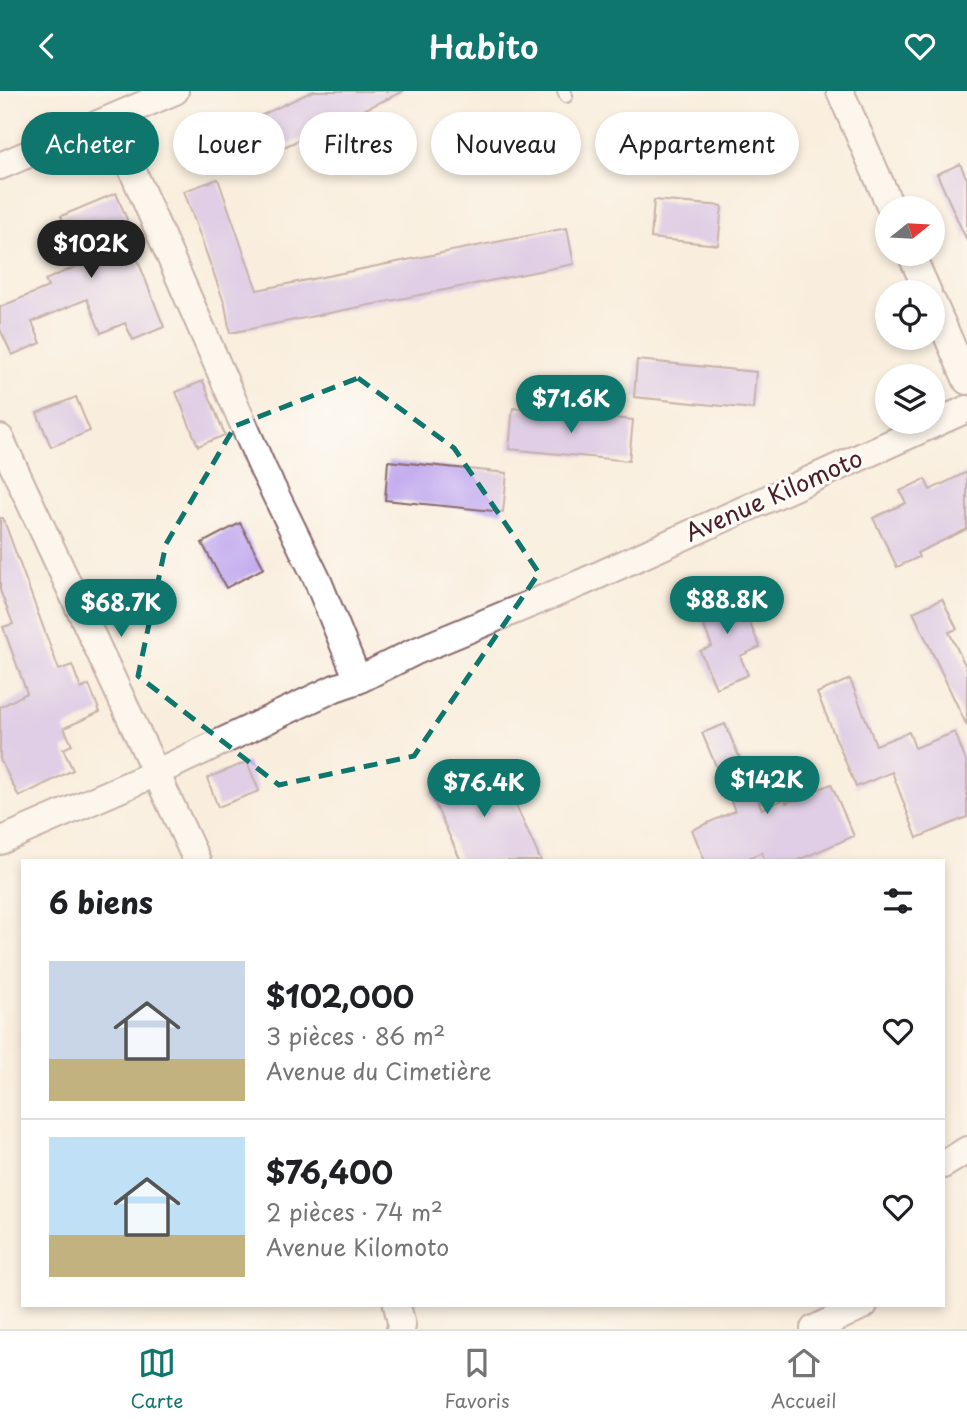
<!DOCTYPE html>
<html lang="fr">
<head>
<meta charset="utf-8">
<style>
  body { margin:0; font-family:"Playpen Sans",sans-serif; background:#f2f2f2; color:#202124; height:100vh; display:flex; flex-direction:column; font-size:26px; white-space:nowrap }
  * { box-sizing:border-box; margin:0 }
  p { font-size:23px; color:#757577 }
  .icon { flex:none; width:38px; height:38px; fill:none; stroke:currentColor; stroke-width:2; stroke-linecap:round; stroke-linejoin:round }
  .map { position:relative; flex:1; overflow:hidden }
  .sheet { position:absolute; left:21px; top:768px; width:924px; height:448px; display:flex; flex-direction:column; background:#fff; border-radius:0px; box-shadow:0 4px 10px #0003 }
  .sheet>* { flex:none }
  .banner { position:absolute; left:21px; top:21px; width:926px; height:63px; display:flex; gap:14px }
  .needle { width:46px; rotate:72deg }
  .buttons { position:absolute; left:875px; top:105px; display:grid; gap:14px }
  .buttons a { display:grid; place-items:center; width:70px; height:70px; border-radius:50%; background:#fff; box-shadow:0 4px 10px #0003; font-size:35px }
  .price { position:absolute; translate:-50% -60px; padding:0 16px; border-radius:24px; background:#0f766e; color:#fff; font-size:23px; line-height:46px; filter:drop-shadow(0 2px 4px #0008) }
  .price::after { content:''; position:absolute; left:50%; top:42px; width:21px; height:16px; margin-left:-10px; background:inherit; clip-path:polygon(0 0,100% 0,50% 100%) }
  .price.on { background:#222; color:#fff }
  ul { padding:0; list-style:none }
  li { display:flex; align-items:center; gap:21px; height:175px; padding:0 28px }
  li+li { border-top:2px solid #e0e0e0 }
  li span { display:grid; place-items:center; flex:none; width:196px; height:140px; border-radius:0px; color:#555 }
  li>.icon { margin-inline-start:auto }
  span .icon { width:84px; height:84px; fill:#fffc; stroke-width:1 }
  li b { font-size:30px }
  h2 { display:flex; justify-content:space-between; align-items:center; height:84px; padding:0 28px; font-size:30px }
  .tag { padding:0 24px; border-radius:32px; background:#fff; box-shadow:0 4px 10px #0003; font-size:24px; line-height:63px }
  .tag.on { background:#0f766e; color:#fff }
  header { display:flex; justify-content:space-between; align-items:center; height:91px; padding:0 28px; background:#0f766e; color:#fff; font-size:32px; font-weight:600 }
  .dock { display:flex; justify-content:space-around; align-items:center; height:98px; border-top:2px solid #e0e0e0; background:#fff; font-size:19px; color:#757577 }
  .dock a { display:grid; justify-items:center; gap:4px }
  .dock .on { color:#0f766e }
  .map>svg:first-child { display:block }
  .building { fill:#bfa6ee }
  .lines { fill:none; stroke-linecap:round; stroke-linejoin:round }
  .service-casing { stroke:#87676a; stroke-width:16 }
  .minor-casing { stroke:#87676a; stroke-width:30 }
  .service { stroke:#fff; stroke-width:12 }
  .minor { stroke:#fff; stroke-width:26 }
  .marked { fill:none; stroke:#0f766e; stroke-width:5; stroke-dasharray:14 9; stroke-linejoin:round }
  .labels { text-anchor:middle; stroke-width:6; stroke-linejoin:round; paint-order:stroke }
  .street-label { font-size:24px; fill:#4a1f2b; stroke:#fdfcf7 }
</style>
</head>
<body>
<header><svg class="icon" aria-label="back" viewBox="0 0 24 24"><path d="M15 5l-7 7 7 7"/></svg>Habito<svg class="icon" aria-label="heart" viewBox="0 0 24 24"><path d="M12 20l-8-8c-3-5 5-10 8-4 3-6 11-1 8 4z"/></svg></header>
<div class="map">
<svg width="967" height="1238" viewBox="0 0 967 1238">
  <rect width="100%" height="100%" fill="#fdfcf7"/>
  <filter id="ink" filterUnits="userSpaceOnUse"><feTurbulence type="fractalNoise" baseFrequency=".0143" numOctaves="2"/><feDisplacementMap in="SourceGraphic" scale="14" xChannelSelector="R" yChannelSelector="G"/><feConvolveMatrix kernelMatrix="1 2 1 2 8 2 1 2 1" color-interpolation-filters="sRGB"/></filter>
  <filter id="wash" filterUnits="userSpaceOnUse"><feTurbulence type="fractalNoise" baseFrequency=".00686" numOctaves="4" result="noise"/><feDisplacementMap in="SourceGraphic" scale="28" xChannelSelector="R" yChannelSelector="G"/><feGaussianBlur stdDeviation="1.57" result="paint"/><feColorMatrix in="noise" values="0 0 0 0 0 0 0 0 0 0 0 0 0 0 0 0 0 1.4 0 .05"/><feComposite in="paint" operator="in"/></filter>
  <g filter="url(#wash)">
    <rect width="100%" height="100%" fill="#f9eede"/>
    <g id="blocks">
      <g class="building">
        <path d="M313,0H404L228,82L213,47Z"/>
        <path d="M960,73L967,88V150L937,83Z"/>
        <path d="M218,88L257,199L567,137L574,173L230,242L225,214L184,100Z"/>
        <path d="M116,102L140,160L135,162L164,236L133,249L125,232L101,242L87,208L32,231L41,252L12,264L0,238V216L48,196L45,189L82,173L61,125Z"/>
        <path d="M654,109L722,115L718,154L651,147Z"/>
        <path d="M637,269L756,281L753,318L634,306Z"/>
        <path d="M203,290L225,344L198,355L176,301Z"/>
        <path d="M76,306L90,340L51,356L37,322Z"/>
        <path d="M513,317L633,329L629,370L509,358Z"/>
        <path d="M388,370L507,382L503,421L385,409Z"/>
        <path d="M967,381V438L917,462L919,466L897,476L873,427L906,412L900,400L925,388L930,399Z"/>
        <path d="M0,427H3L59,579L72,574L81,598L89,594L100,621L64,637L72,654L63,658L73,679L19,706L0,668V616L27,602L3,536L13,533L0,499Z"/>
        <path d="M240,432L264,477L226,497L202,452Z"/>
        <path d="M733,493L760,556L740,565L748,584L716,597L700,560L712,555L697,518L711,512L708,504Z"/>
        <path d="M942,508L957,538L949,541L967,578V635L913,521Z"/>
        <path d="M850,588L876,654L909,641L915,657L955,641L967,673V726L917,747L892,681L856,696L817,602Z"/>
        <path d="M725,633L762,718L785,708L786,712L831,693L854,745L796,770H765L762,761L742,770H705L692,739L735,720L702,642Z"/>
        <path d="M247,671L259,700L218,716L207,687Z"/>
        <path d="M497,672L541,770H461L430,702Z"/>
      </g>
    </g>
  </g>
  <g filter="url(#ink)">
    <use href="#blocks" fill-opacity="0" stroke="#87676a" stroke-width="2"/>
    <g class="lines">
      <g class="service-casing">
        <path id="service" d="M564,0L566,5"/>
      </g>
      <g class="minor-casing">
        <g id="minor">
          <path d="M840,0L891,117"/>
          <path d="M0,75L175,0"/>
          <path d="M911,163L928,201"/>
          <path d="M933,212L967,290"/>
          <path d="M0,347L197,770"/>
          <path d="M358,589L414,561L581,492L967,318"/>
          <path d="M0,750L147,686L335,597L358,589L317,488L263,378L110,28"/>
          <path d="M943,1074L967,1059"/>
          <path d="M397,1214L402,1235L400,1238"/>
          <path d="M814,1238L864,1214"/>
        </g>
      </g>
      <use href="#service" class="service"/>
      <use href="#minor" class="minor"/>
    </g>
  </g>
  <path d="M0 0H967V1238H0ZM358,287L454,357L539,482L414,665L279,694L138,585L166,453L235,335Z" fill="#f9eede" fill-opacity=".55" fill-rule="evenodd"/>
  <path class="marked" d="M358,287L454,357L539,482L414,665L279,694L138,585L166,453L235,335Z"/>
  <g class="labels">
    <g class="street-label">
      <text transform="translate(774 405) rotate(-24)" y="8">Avenue Kilomoto</text>
    </g>
  </g>
</svg>
<div class="buttons">
<a><svg class="needle" viewBox="-14 -14 28 28"><path d="M0-13l5 13h-10z" fill="#e53935"/><path d="M0 13l5-13h-10z" fill="#757577"/></svg></a>
<a><svg class="icon" aria-label="locate" viewBox="0 0 24 24"><circle cx="12" cy="12" r="6"/><path d="M12 2v4M12 18v4M2 12h4M18 12h4"/></svg></a>
<a><svg class="icon" aria-label="layers" viewBox="0 0 24 24"><path d="M12 4l9 5-9 5-9-5zM3 14l9 5 9-5"/></svg></a>
</div>
<b class="price on" style="left:91px;top:189px">$102K</b>
<b class="price" style="left:571px;top:344px">$71.6K</b>
<b class="price" style="left:727px;top:545px">$88.8K</b>
<b class="price" style="left:121px;top:548px">$68.7K</b>
<b class="price" style="left:767px;top:725px">$142K</b>
<b class="price" style="left:484px;top:728px">$76.4K</b>
<div class="banner">
<a class="tag on">Acheter</a>
<a class="tag">Louer</a>
<a class="tag">Filtres</a>
<a class="tag">Nouveau</a>
<a class="tag">Appartement</a>
</div>
<section class="sheet">
<h2>6 biens<svg class="icon" aria-label="filters" viewBox="0 0 24 24"><path d="M4 7h16M4 17h16"/><circle cx="9" cy="7" r="2"/><circle cx="15" cy="17" r="2"/></svg></h2>
<ul>
<li><span style="background:linear-gradient(#c9d6e8 70%,#c2b280 0)"><svg class="icon" aria-label="home" viewBox="0 0 24 24"><path d="M3 11l9-7 9 7M6 9v11h12V9"/></svg></span><div><b>$102,000</b><p>3 pièces · 86 m²</p><p>Avenue du Cimetière</p></div><svg class="icon" aria-label="heart" viewBox="0 0 24 24"><path d="M12 20l-8-8c-3-5 5-10 8-4 3-6 11-1 8 4z"/></svg></li>
<li><span style="background:linear-gradient(#bfe0f5 70%,#c2b280 0)"><svg class="icon" aria-label="home" viewBox="0 0 24 24"><path d="M3 11l9-7 9 7M6 9v11h12V9"/></svg></span><div><b>$76,400</b><p>2 pièces · 74 m²</p><p>Avenue Kilomoto</p></div><svg class="icon" aria-label="heart" viewBox="0 0 24 24"><path d="M12 20l-8-8c-3-5 5-10 8-4 3-6 11-1 8 4z"/></svg></li>
</ul>
</section>
</div>
<nav class="dock">
<a class="on"><svg class="icon" aria-label="map" viewBox="0 0 24 24"><path d="M3 6l6-2 6 2 6-2v14l-6 2-6-2-6 2zM9 4v14M15 6v14"/></svg>Carte</a>
<a><svg class="icon" aria-label="saved" viewBox="0 0 24 24"><path d="M7 4h10v16l-5-4-5 4z"/></svg>Favoris</a>
<a><svg class="icon" aria-label="home" viewBox="0 0 24 24"><path d="M3 11l9-7 9 7M6 9v11h12V9"/></svg>Accueil</a>
</nav>
</body>
</html>
